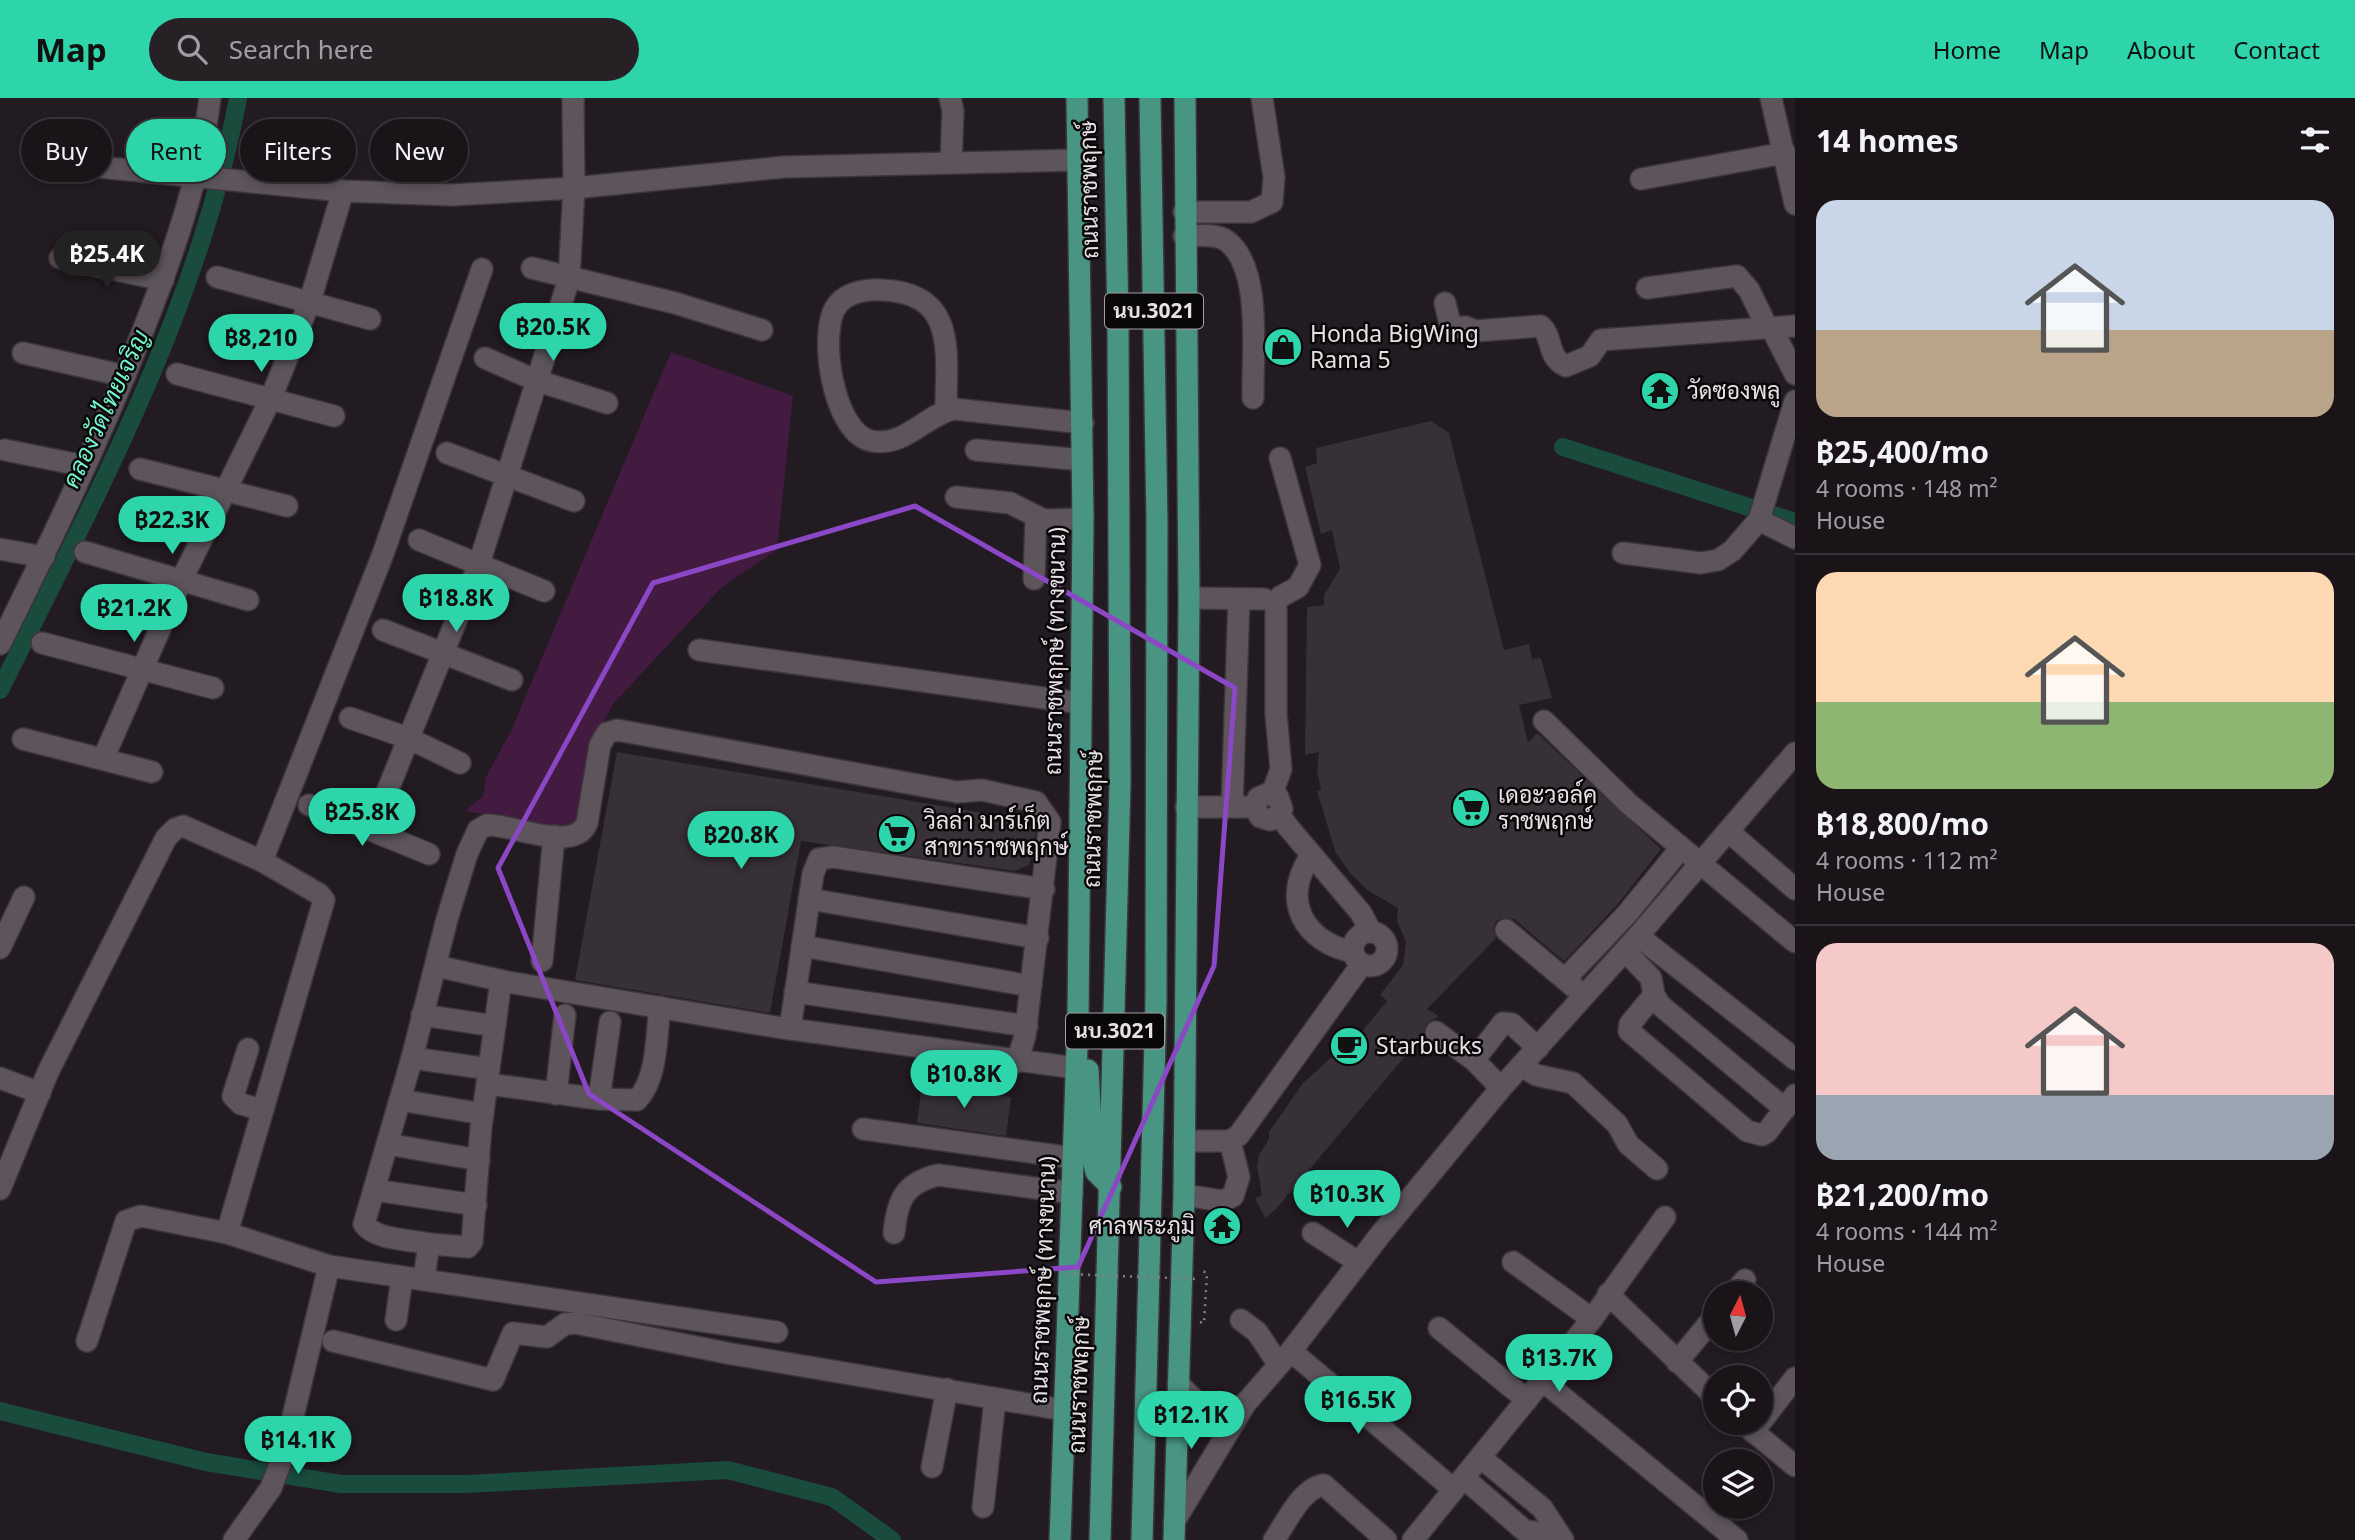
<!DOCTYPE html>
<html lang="en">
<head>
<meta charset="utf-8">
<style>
  body { margin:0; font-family:"Noto Sans",Sarabun,sans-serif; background:#272126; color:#f1f3f6; height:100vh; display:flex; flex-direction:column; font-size:26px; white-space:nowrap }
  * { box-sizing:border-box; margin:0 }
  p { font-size:23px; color:#9f9ea2 }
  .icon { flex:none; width:38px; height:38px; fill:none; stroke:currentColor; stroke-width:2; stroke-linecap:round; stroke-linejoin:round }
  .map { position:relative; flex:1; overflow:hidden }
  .sheet { display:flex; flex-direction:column; background:#1a1419; width:560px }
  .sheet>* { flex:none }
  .top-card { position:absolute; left:21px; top:21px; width:665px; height:63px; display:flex; gap:14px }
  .needle { width:46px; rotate:6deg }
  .fabs { position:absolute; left:1703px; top:1183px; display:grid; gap:14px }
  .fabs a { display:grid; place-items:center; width:70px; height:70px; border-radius:50%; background:#1a1419; box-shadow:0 4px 10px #0003,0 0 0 2px #383338; font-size:35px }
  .price { position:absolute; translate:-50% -60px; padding:0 16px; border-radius:24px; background:#2ed4aa; color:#111; font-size:23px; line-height:46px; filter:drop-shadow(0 2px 4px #0008) }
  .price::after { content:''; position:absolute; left:50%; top:42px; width:21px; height:16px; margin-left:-10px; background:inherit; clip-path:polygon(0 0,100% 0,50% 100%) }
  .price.active { background:#222; color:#fff }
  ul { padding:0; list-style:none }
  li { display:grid; align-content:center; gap:14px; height:371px; padding:0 21px }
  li+li { border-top:2px solid #383338 }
  li span { display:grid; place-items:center; height:217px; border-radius:21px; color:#555 }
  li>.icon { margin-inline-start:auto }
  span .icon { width:126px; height:126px; fill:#fffc; stroke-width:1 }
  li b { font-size:30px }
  h2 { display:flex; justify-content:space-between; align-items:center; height:84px; padding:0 21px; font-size:30px }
  .pill { padding:0 24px; border-radius:32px; background:#1a1419; box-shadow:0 4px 10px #0003,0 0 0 2px #383338; font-size:24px; line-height:63px }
  .pill.active { background:#2ed4aa; color:#111 }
  header { display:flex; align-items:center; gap:42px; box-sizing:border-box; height:98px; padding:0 35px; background:#2ed4aa; color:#111 }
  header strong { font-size:33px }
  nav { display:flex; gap:38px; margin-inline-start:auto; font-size:24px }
  .search { width:490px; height:63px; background:#272126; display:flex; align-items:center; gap:18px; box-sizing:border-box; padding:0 24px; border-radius:38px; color:#9f9ea2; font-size:26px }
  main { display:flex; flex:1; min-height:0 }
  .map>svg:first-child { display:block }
  .green { fill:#431a40 }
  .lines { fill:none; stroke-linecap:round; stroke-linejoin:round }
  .canal { stroke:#1a4c3d; stroke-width:18 }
  .building { fill:#373036 }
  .minor-casing { stroke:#3c363b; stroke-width:24 }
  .major-casing { stroke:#3c363b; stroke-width:24 }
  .path { stroke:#857f84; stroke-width:2.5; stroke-dasharray:2 5; stroke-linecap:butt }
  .minor { stroke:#5d545c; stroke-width:21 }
  .major { stroke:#499583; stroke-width:21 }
  .path-bridge { stroke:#857f84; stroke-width:2.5; stroke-dasharray:2 5; stroke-linecap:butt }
  .marked { fill:none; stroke:#8b47c5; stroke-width:5; stroke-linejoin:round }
  .labels { text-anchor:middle; stroke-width:5; stroke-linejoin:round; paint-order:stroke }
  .shield { fill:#0a0709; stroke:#a4a0a3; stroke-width:2 }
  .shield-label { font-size:21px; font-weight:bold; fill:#e6e1e5 }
  .street-label { font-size:23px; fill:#e6e1e5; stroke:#0a0709 }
  .poi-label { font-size:23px; fill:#e6e1e5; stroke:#0a0709; text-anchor:start }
  .water-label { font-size:24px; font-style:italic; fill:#74f6ce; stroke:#0a0709 }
</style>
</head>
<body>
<header>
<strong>Map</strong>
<div class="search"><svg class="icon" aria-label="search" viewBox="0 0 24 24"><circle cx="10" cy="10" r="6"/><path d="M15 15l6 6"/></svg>Search here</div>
<nav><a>Home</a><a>Map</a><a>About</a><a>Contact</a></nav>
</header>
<main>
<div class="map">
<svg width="1795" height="1442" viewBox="0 0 1795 1442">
  <rect width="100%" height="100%" fill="#221b21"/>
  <path class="green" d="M671,254L793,298L777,452L722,489L613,606L595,641L576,728H548L465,713L483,698L486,679L511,633Z"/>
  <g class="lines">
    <g class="canal">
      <path d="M1563,349L1795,424"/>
      <path d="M0,592C94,401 199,211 238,0"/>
      <path d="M0,1313L206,1364L341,1386H467L728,1372L832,1399L892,1442"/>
    </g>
  </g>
  <g class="building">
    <path d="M1431,323L1449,335L1504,552L1529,546L1532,561L1541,560L1552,600L1519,607L1528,645L1537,635L1661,751L1617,807L1564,863L1514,821L1502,820L1496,823L1493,830L1496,840L1427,911L1439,918L1426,926L1423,937L1276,1111L1265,1120L1255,1100L1262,1097L1257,1068L1259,1057L1269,1041V1034L1303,985L1343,949L1347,952L1387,903L1380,897L1403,867L1406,844L1397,823L1398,810L1367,792L1349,774L1335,753L1317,693L1321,692L1317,673L1319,654L1305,657L1307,509L1324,507V497L1340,471L1332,432L1321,436L1305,369L1317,365L1316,350Z"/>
    <path d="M617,654L990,716L1017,715L1036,734L1029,767L1015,773L801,743L770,915L575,882Z"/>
    <path d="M922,987L1011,999L1006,1038L917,1025Z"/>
  </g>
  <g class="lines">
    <g class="minor-casing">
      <g id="minor">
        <path d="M950,0L953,13L951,64"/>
        <path d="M1771,0L1795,106"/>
        <path d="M58,65L343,93L452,97L574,90L784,69L1077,62"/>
        <path d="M1641,81L1785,55"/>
        <path d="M1184,114H1251L1272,104L1274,79L1262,0"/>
        <path d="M1184,138C1197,138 1216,135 1227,143C1263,171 1252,257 1253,300"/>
        <path d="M60,160L163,182"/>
        <path d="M532,170L675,205L762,232"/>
        <path d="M217,179L370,221"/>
        <path d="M1647,190L1737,178L1749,192L1768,231"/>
        <path d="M1445,205L1451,230L1466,229L1475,233L1541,228C1553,239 1547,260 1566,268L1590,258L1601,242L1795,228"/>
        <path d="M1772,231L1795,276"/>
        <path d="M23,255L125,278"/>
        <path d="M485,260L535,282L607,305"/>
        <path d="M177,276L334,318"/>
        <path d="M946,312C946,255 958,195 882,192C867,191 848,194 838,206C817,230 832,336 872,343C906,349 925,317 954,311L1083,325"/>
        <path d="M5,352L85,368"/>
        <path d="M976,352L1082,362"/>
        <path d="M447,355L574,403"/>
        <path d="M1280,360L1310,467L1298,489L1280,499"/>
        <path d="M140,371L287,408"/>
        <path d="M956,399L1010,405L1044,422L1083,421"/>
        <path d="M1759,422L1795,440"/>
        <path d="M419,442L544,493"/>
        <path d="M0,451L44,459"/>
        <path d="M85,454L248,502"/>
        <path d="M1623,455L1701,465L1718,462L1732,453L1759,422L1795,303"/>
        <path d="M1034,481L1036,419"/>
        <path d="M1189,500L1264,501"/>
        <path d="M383,532L512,582"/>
        <path d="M42,545L213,590"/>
        <path d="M0,546C51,444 100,341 142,235C172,160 200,81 210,0"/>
        <path d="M699,552L1080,605"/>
        <path d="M350,620L408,640L460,665"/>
        <path d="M1544,623L1629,706L1795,844"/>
        <path d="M23,641L152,674"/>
        <path d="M103,661L181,483L271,300L310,203L343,93"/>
        <path d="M1272,696L1281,671L1276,616V510"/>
        <path d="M309,707L429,756"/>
        <path d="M1232,708L1239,501"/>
        <path d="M1186,709H1246"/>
        <path d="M1279,717L1270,722L1260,719L1255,710L1258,700L1267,696L1278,699L1282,711L1279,717L1289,730L1361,815L1371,834"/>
        <path d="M372,731L479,466L569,181L574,90L573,0"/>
        <path d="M1728,733L1795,791"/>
        <path d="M1310,759C1281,803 1304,844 1353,854"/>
        <path d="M262,763L383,456L482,171"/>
        <path d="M809,801L1038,840"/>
        <path d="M1506,832L1574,889"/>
        <circle cx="1370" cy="851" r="17"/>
        <path d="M1638,838L1795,961"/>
        <path d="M802,848L1031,888"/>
        <path d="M0,850L24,799"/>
        <path d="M1625,853L1651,880L1654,897L1660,907L1785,1011"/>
        <path d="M542,863L554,738"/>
        <path d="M436,868L508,884L776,929L1076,970"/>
        <path d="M1565,881L1627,816L1681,750"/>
        <path d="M795,894L1027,928"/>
        <path d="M1654,897L1630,926L1629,933L1747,1033L1762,1037L1767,1034L1795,997"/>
        <path d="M422,917L495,928"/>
        <path d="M790,931L813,776L819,761L833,759L1044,791"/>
        <path d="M1436,934L1474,962L1501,990"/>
        <path d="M248,951L233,998L241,1006L263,1012"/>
        <path d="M412,960L489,971"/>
        <path d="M1474,962L1503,925L1512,926L1538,950"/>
        <path d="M1522,968L1536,977L1573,985L1617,1026L1628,1046L1657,1071"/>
        <path d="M0,980L40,995"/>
        <path d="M488,986L599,1001L637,1002C658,980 656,938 660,909"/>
        <path d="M556,996L565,917"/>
        <path d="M599,1001L610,924"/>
        <path d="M400,1002L483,1016"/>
        <path d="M863,1031L1073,1060"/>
        <path d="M1184,1043H1230L1239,1037L1362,866"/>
        <path d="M387,1046L479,1062"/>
        <path d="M0,1091L48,974L166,740L175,731L183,728L262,763L319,796L324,802L227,1135"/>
        <path d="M374,1092L476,1107"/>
        <path d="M1184,1097L1223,1103L1233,1098L1239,1079L1230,1043"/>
        <path d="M894,1135C897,1103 904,1085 938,1077L1072,1095"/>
        <path d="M1313,1135L1358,1164"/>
        <path d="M429,1146L468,1149L472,1144L481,1029L501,883"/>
        <path d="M1513,1164L1592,1221"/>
        <path d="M424,1180L429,1146C410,1141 377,1143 364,1126L412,960L447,821L467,756L478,732L487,727C513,726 574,756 587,725L600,647L607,635L617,632L957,694L982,692L1036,704L1050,724L1025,938L1017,964"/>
        <path d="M1734,1195L1745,1182"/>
        <path d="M1608,1196L1715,1299"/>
        <path d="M396,1222L402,1179"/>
        <path d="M1241,1222L1257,1234L1279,1267"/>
        <path d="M1439,1230L1527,1302"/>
        <path d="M87,1243L126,1123L141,1118L227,1135L329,1168L777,1234"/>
        <path d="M333,1243L493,1282L513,1235L547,1239L565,1226L575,1225L732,1256L1064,1312"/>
        <path d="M1291,1253L1453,1391"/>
        <path d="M1677,1264L1715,1218"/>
        <path d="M1543,1283L1737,1442"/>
        <path d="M1178,1285C1201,1310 1212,1322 1245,1306"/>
        <path d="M1744,1326L1795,1368"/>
        <path d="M1753,1334L1795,1280"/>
        <path d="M1480,1359L1542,1410L1563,1442"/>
        <path d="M932,1369L947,1291"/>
        <path d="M1464,1380L1525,1433L1557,1437"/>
        <path d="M983,1409L995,1302"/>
        <path d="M1174,1424L1245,1306L1291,1253L1380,1137L1501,990L1638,838L1795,655"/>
        <path d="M234,1442L271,1390L285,1352L329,1168"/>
        <path d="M1274,1442C1286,1425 1302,1389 1324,1387L1386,1442"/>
        <path d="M1413,1442L1592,1221L1665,1119"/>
      </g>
    </g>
    <g class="major-casing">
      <g id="major">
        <path d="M1088,972L1093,1062L1096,1074L1111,1089"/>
        <path d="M1060,1442L1078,920L1083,421L1077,0"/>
        <path d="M1100,1442L1120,686L1118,228L1114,0"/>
        <path d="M1142,1442L1156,902L1157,425L1150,0"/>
        <path d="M1174,1442L1184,1097L1189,500L1185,0"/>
      </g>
    </g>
    <path class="path" d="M1200,1224L1204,1225L1207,1175L1200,1172"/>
    <use href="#minor" class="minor"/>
    <use href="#major" class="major"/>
    <path class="path-bridge" d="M1067,1176L1197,1181"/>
  </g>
  <path class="marked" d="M915,408L1235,590L1214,868L1078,1169L876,1184L589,996L498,770L653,485Z"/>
  <defs>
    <g id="shop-disc" transform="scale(2.0125)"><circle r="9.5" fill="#2ed4aa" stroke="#0a0709"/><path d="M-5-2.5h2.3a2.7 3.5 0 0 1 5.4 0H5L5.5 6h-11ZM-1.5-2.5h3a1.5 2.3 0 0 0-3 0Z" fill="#111"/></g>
    <g id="temple-disc" transform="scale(2.0125)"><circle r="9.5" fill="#2ed4aa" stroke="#0a0709"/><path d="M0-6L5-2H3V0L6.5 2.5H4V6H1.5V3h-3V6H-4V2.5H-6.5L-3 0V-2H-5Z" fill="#111"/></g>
    <g id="supermarket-disc" transform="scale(2.0125)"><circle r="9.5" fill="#2ed4aa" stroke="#0a0709"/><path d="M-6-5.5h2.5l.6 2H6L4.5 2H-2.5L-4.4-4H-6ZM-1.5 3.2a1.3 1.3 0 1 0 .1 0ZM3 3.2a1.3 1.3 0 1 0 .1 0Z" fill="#111"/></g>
    <g id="cafe-disc" transform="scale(2.0125)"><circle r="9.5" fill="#2ed4aa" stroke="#0a0709"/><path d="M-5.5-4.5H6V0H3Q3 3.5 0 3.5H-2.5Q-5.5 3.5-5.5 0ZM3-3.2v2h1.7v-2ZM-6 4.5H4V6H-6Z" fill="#111"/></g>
  </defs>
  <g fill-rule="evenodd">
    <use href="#shop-disc" x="1283" y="249"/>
    <use href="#temple-disc" x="1660" y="293"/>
    <use href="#supermarket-disc" x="1471" y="710"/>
    <use href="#supermarket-disc" x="897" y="736"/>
    <use href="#cafe-disc" x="1349" y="948"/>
    <use href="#temple-disc" x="1222" y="1128"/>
  </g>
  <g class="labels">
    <g class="shield">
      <rect x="1105" y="195.5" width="98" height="35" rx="5"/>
      <rect x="1066" y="915.5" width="98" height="35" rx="5"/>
    </g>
    <g class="shield-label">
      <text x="1154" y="220">นบ.3021</text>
      <text x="1115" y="940">นบ.3021</text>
    </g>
    <g class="street-label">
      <text transform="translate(1089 92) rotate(-91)" y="8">ถนนราชพฤกษ์</text>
      <text transform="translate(1055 553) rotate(-89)" y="8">ถนนราชพฤกษ์ (ทางขนาน)</text>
      <text transform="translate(1093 721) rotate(-89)" y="8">ถนนราชพฤกษ์</text>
      <text transform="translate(1043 1182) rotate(-88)" y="8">ถนนราชพฤกษ์ (ทางขนาน)</text>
      <text transform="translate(1079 1287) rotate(-88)" y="8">ถนนราชพฤกษ์</text>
    </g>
    <g class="poi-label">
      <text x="1310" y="244">Honda BigWing<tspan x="1310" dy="26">Rama 5</tspan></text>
      <text x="1687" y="301">วัดซองพลู</text>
      <text x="1498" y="705">เดอะวอล์ค<tspan x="1498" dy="26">ราชพฤกษ์</tspan></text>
      <text x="924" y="731">วิลล่า มาร์เก็ต<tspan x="924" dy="26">สาขาราชพฤกษ์</tspan></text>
      <text x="1376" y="956">Starbucks</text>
      <text x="1195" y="1136" text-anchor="end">ศาลพระภูมิ</text>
    </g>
    <g class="water-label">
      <text transform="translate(106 311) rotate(-65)" y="8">คลองวัดไทยเจริญ</text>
    </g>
  </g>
</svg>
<div class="fabs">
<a><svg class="needle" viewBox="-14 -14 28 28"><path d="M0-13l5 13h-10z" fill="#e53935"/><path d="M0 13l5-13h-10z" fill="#9f9ea2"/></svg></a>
<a><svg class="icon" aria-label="locate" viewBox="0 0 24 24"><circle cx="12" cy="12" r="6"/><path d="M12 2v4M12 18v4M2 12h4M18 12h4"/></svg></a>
<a><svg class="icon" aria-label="layers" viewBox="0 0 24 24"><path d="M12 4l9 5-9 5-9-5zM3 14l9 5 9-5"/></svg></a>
</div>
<b class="price active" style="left:107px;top:192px">฿25.4K</b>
<b class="price" style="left:553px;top:265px">฿20.5K</b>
<b class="price" style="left:261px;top:276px">฿8,210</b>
<b class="price" style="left:172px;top:458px">฿22.3K</b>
<b class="price" style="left:456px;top:536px">฿18.8K</b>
<b class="price" style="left:134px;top:546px">฿21.2K</b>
<b class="price" style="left:362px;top:750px">฿25.8K</b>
<b class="price" style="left:741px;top:773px">฿20.8K</b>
<b class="price" style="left:964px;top:1012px">฿10.8K</b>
<b class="price" style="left:1347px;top:1132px">฿10.3K</b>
<b class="price" style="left:1559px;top:1296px">฿13.7K</b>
<b class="price" style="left:1358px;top:1338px">฿16.5K</b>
<b class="price" style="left:1191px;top:1353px">฿12.1K</b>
<b class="price" style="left:298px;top:1378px">฿14.1K</b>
<div class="top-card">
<a class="pill">Buy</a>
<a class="pill active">Rent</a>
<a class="pill">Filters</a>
<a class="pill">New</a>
</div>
</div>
<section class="sheet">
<h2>14 homes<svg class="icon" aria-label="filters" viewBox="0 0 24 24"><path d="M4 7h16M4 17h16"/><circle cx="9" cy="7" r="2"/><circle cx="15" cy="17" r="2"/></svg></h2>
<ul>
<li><span style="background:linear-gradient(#c9d6e8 60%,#b9a48a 0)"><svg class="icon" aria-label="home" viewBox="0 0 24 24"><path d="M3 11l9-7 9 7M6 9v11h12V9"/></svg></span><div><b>฿25,400/mo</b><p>4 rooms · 148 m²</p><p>House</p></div></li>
<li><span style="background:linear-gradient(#ffd9b3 60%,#8fb573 0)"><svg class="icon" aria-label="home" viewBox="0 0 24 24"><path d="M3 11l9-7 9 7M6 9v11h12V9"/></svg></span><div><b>฿18,800/mo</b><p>4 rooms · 112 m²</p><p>House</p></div></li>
<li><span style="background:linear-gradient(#f6c9c9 70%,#9aa5b1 0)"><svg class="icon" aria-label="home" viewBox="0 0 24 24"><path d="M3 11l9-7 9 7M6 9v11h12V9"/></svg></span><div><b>฿21,200/mo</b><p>4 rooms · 144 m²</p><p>House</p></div></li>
</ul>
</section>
</main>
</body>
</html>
